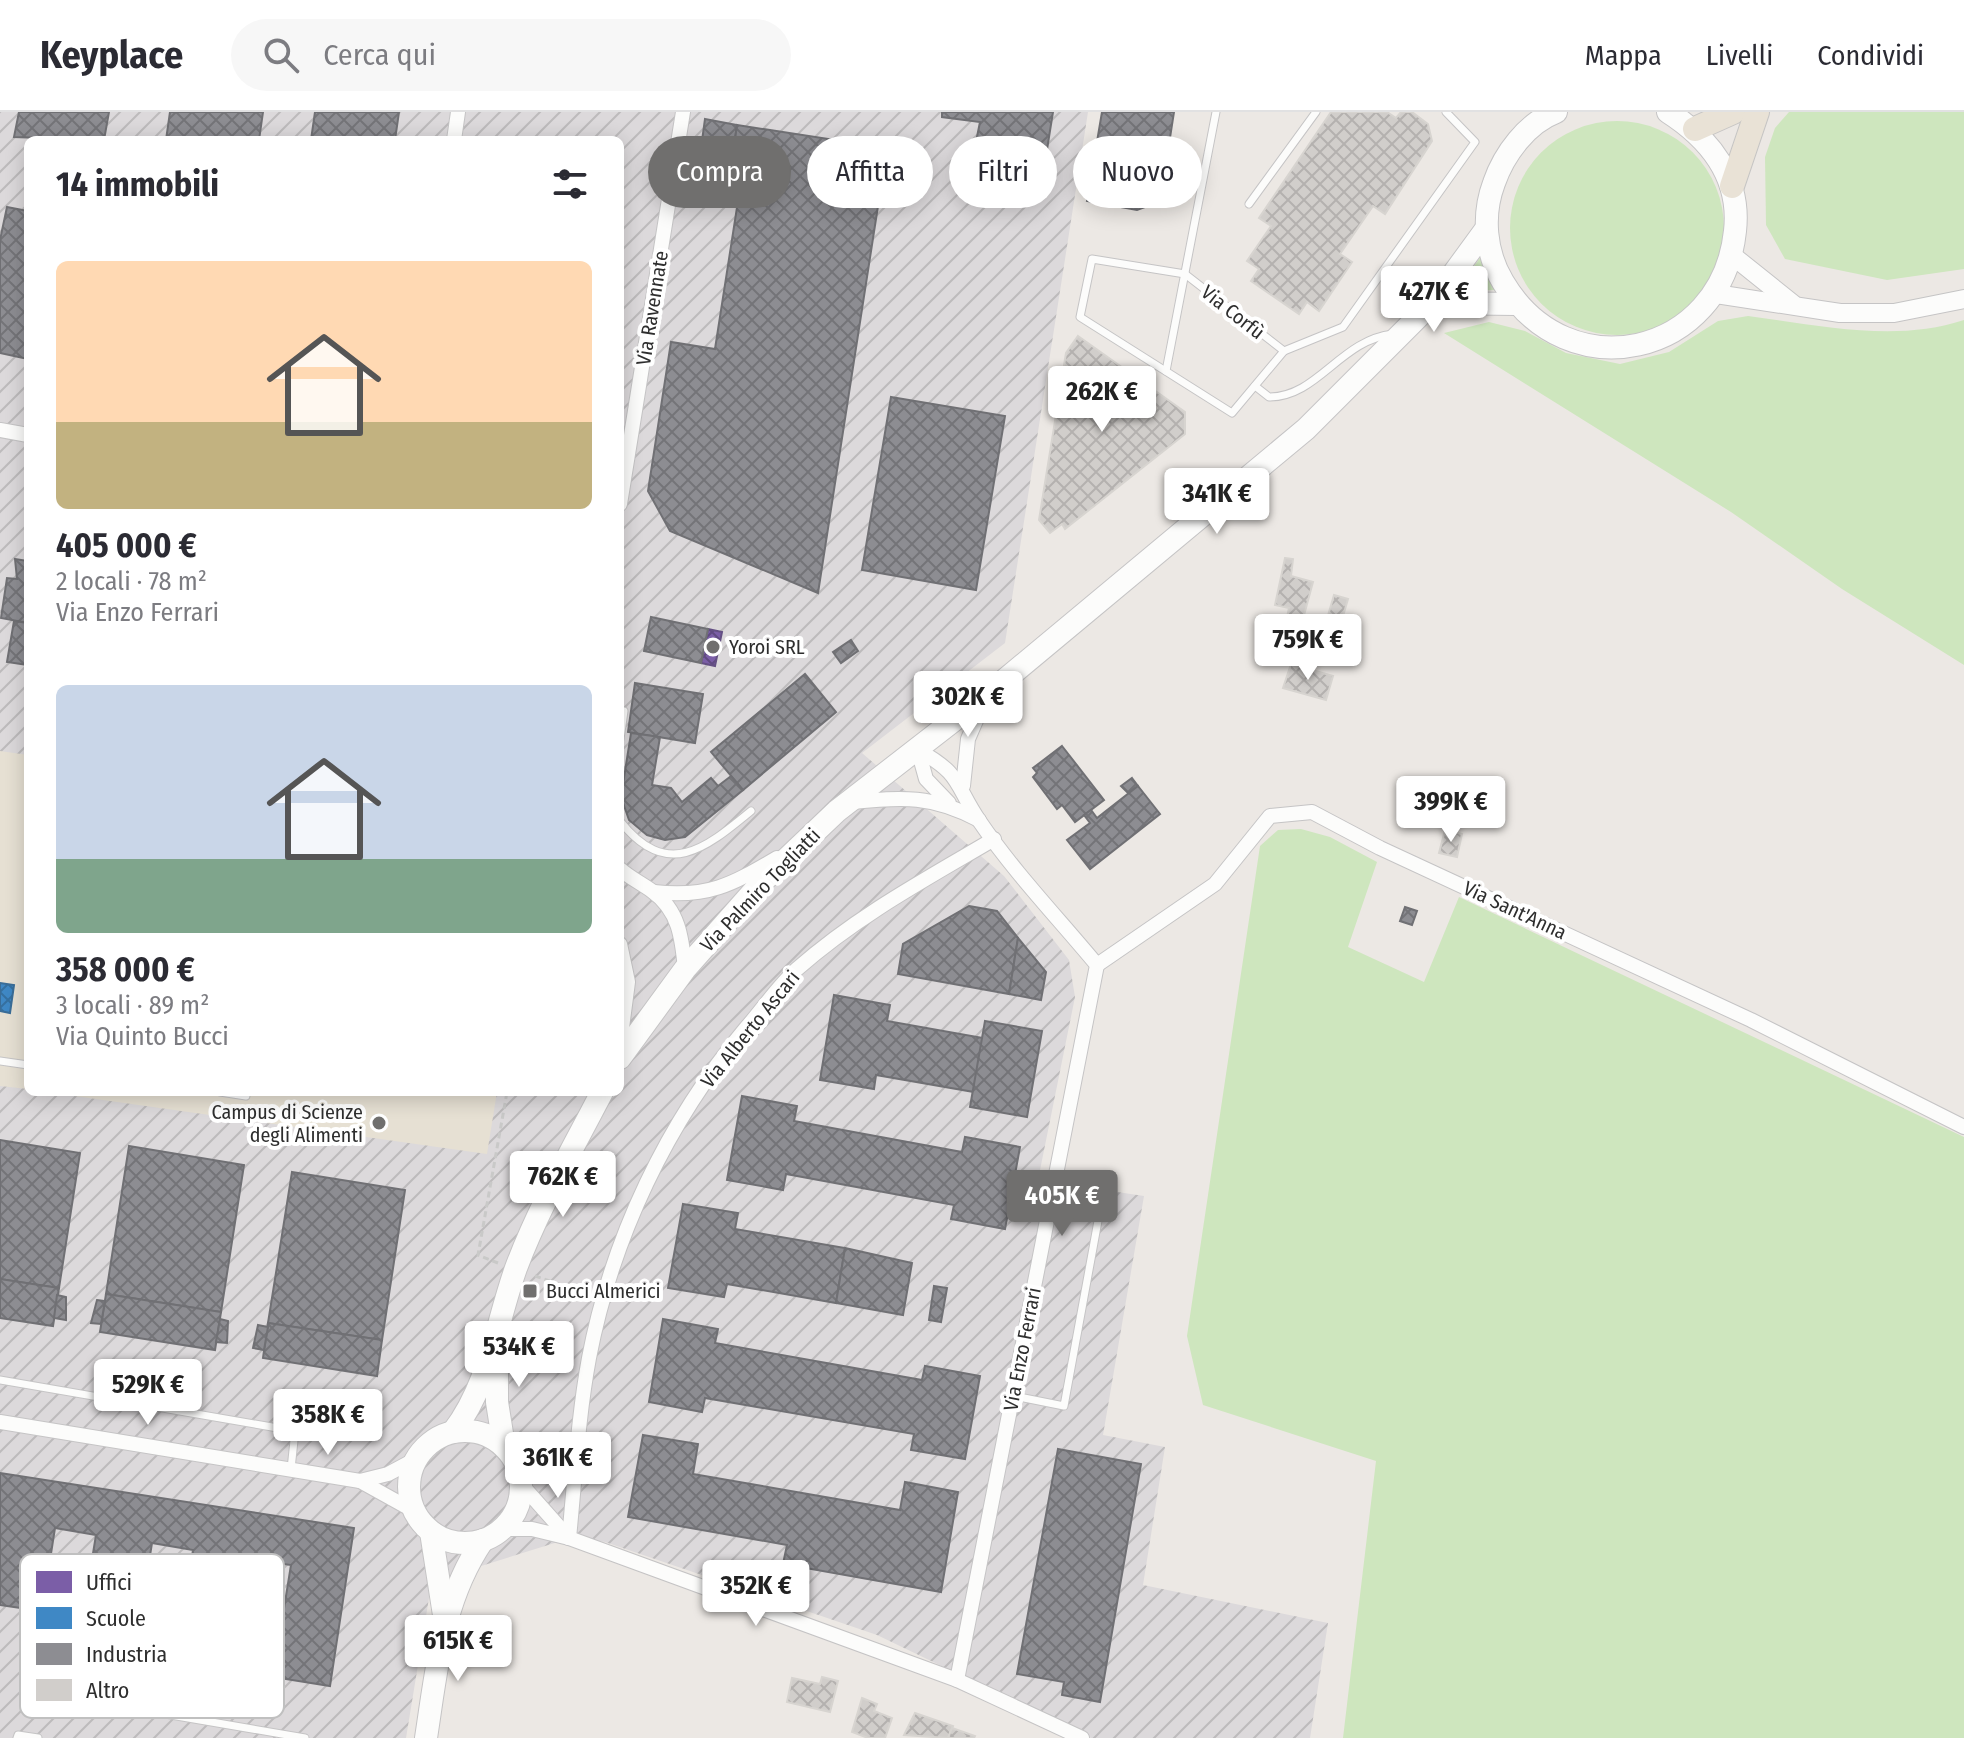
<!DOCTYPE html>
<html lang="it">
<head>
<meta charset="utf-8">
<style>
  body { margin:0; font-family:"Fira Sans Condensed",sans-serif; background:#f7f7f7; color:#2b2b33; height:100vh; display:flex; flex-direction:column; font-size:30px; white-space:nowrap }
  * { box-sizing:border-box; margin:0 }
  p { font-size:26px; color:#7c7c81 }
  .icon { flex:none; width:44px; height:44px; fill:none; stroke:currentColor; stroke-width:2; stroke-linecap:round; stroke-linejoin:round }
  .map { position:relative; flex:1; overflow:hidden }
  .drawer { position:absolute; left:24px; top:24px; width:600px; height:960px; display:flex; flex-direction:column; background:#fff; border-radius:12px; box-shadow:0 4px 20px #0003 }
  .drawer>* { flex:none }
  .top-card { position:absolute; left:648px; top:24px; width:760px; height:72px; display:flex; gap:16px }
  .price { position:absolute; translate:-50% -68px; padding:0 18px; border-radius:8px; background:#fff; color:#222; font-size:26px; line-height:52px; filter:drop-shadow(0 2px 4px #0008) }
  .price::after { content:''; position:absolute; left:50%; top:48px; width:24px; height:18px; margin-left:-12px; background:inherit; clip-path:polygon(0 0,100% 0,50% 100%) }
  .price.selected { background:#706f6e; color:#fff }
  ul { padding:0; list-style:none }
  li { display:grid; align-content:center; gap:16px; height:424px; padding:0 32px }
  li span { display:grid; place-items:center; height:248px; border-radius:12px; color:#555 }
  li>.icon { margin-inline-start:auto }
  span .icon { width:144px; height:144px; fill:#fffc; stroke-width:1 }
  li b { font-size:34px }
  h2 { display:flex; justify-content:space-between; align-items:center; height:96px; padding:0 32px; font-size:34px }
  .tag { padding:0 28px; border-radius:36px; background:#fff; box-shadow:0 4px 20px #0003; font-size:28px; line-height:72px }
  .tag.selected { background:#706f6e; color:#fff }
  header { display:flex; align-items:center; gap:48px; box-sizing:border-box; height:112px; padding:0 40px; background:#fff; border-bottom:2px solid #e1e1e2 }
  header strong { font-size:38px }
  nav { display:flex; gap:44px; margin-inline-start:auto; font-size:28px }
  .search { width:560px; height:72px; background:#f7f7f7; display:flex; align-items:center; gap:20px; box-sizing:border-box; padding:0 28px; border-radius:44px; color:#7c7c81; font-size:30px }
  .map>svg:first-child { display:block }
  .industrial { fill:url(#industrial-furrows); fill-rule:evenodd }
  .education { fill:#e6e0d3 }
  .grass { fill:#cee6be }
  .offices { fill:url(#offices-cross-hatch); stroke:#645083; stroke-width:2 }
  .schools { fill:url(#schools-cross-hatch); stroke:#3a6d98; stroke-width:2 }
  .industry { fill:url(#industry-cross-hatch); stroke:#707074; stroke-width:2 }
  .building { fill:url(#building-cross-hatch); stroke:#d7d4d0; stroke-width:2 }
  .lines { fill:none; stroke-linecap:round; stroke-linejoin:round }
  .service-casing { stroke:#c5c4c5; stroke-width:9 }
  .minor-casing { stroke:#c5c4c5; stroke-width:16 }
  .tertiary-casing { stroke:#c5c4c5; stroke-width:20 }
  .secondary-casing { stroke:#c5c4c5; stroke-width:24 }
  .trunk-casing { stroke:#c6c5c4; stroke-width:26 }
  .path { stroke:#c9c9c8; stroke-width:3; stroke-dasharray:6 4; stroke-linecap:butt }
  .service { stroke:#fcfcfb; stroke-width:7 }
  .minor { stroke:#fcfcfb; stroke-width:14 }
  .tertiary { stroke:#fcfcfb; stroke-width:18 }
  .secondary { stroke:#fcfcfb; stroke-width:22 }
  .trunk { stroke:#e9e2d6; stroke-width:24 }
  .poi-dot { fill:#706f6e; stroke:#fff; stroke-width:3 }
  .labels { text-anchor:middle; stroke-width:8; stroke-linejoin:round; paint-order:stroke }
  .street-label { font-size:20px; fill:#2e2e2e; stroke:#fff }
  .poi-label { font-size:20px; fill:#2e2e2e; stroke:#fff; text-anchor:start }
  .key { fill:#fff; stroke:#c0c0c0; stroke-width:2 }
  .key-label { font-size:22px; fill:#2e2e2e }
</style>
</head>
<body>
<header>
<strong>Keyplace</strong>
<div class="search"><svg class="icon" aria-label="search" viewBox="0 0 24 24"><circle cx="10" cy="10" r="6"/><path d="M15 15l6 6"/></svg>Cerca qui</div>
<nav><a>Mappa</a><a>Livelli</a><a>Condividi</a></nav>
</header>
<div class="map">
<svg width="1964" height="1626" viewBox="0 0 1964 1626">
  <defs>
    <pattern id="industrial-furrows" width="10" height="10" patternUnits="userSpaceOnUse" patternTransform="scale(2)"><rect width="10" height="10" fill="#dcd9db"/><path d="M-1 1l2-2M0 10L10 0M9 11l2-2" fill="none" stroke="#bdbbbc"/></pattern>
    <pattern id="offices-cross-hatch" width="8" height="8" patternUnits="userSpaceOnUse" patternTransform="scale(2)"><rect width="8" height="8" fill="#7b5ea7"/><path d="M0 0l8 8M0 8l8-8" fill="none" stroke="#604a81"/></pattern>
    <pattern id="schools-cross-hatch" width="8" height="8" patternUnits="userSpaceOnUse" patternTransform="scale(2)"><rect width="8" height="8" fill="#3f88c5"/><path d="M0 0l8 8M0 8l8-8" fill="none" stroke="#3570a0"/></pattern>
    <pattern id="industry-cross-hatch" width="8" height="8" patternUnits="userSpaceOnUse" patternTransform="scale(2)"><rect width="8" height="8" fill="#8d8d92"/><path d="M0 0l8 8M0 8l8-8" fill="none" stroke="#747478"/></pattern>
    <pattern id="building-cross-hatch" width="8" height="8" patternUnits="userSpaceOnUse" patternTransform="scale(2)"><rect width="8" height="8" fill="#d1cecb"/><path d="M0 0l8 8M0 8l8-8" fill="none" stroke="#b4b1af"/></pattern>
  </defs>
  <rect width="100%" height="100%" fill="#ece8e4"/>
  <path class="industrial" d="M0,0H1088L1005,531L862,641L1004,764L1069,848L1075,885L1038,1068L1144,1084L1103,1323L1165,1335L1143,1473L1328,1511L1310,1626H1091L877,1523L605,1430L574,1425L449,1464L429,1486L406,1626H0ZM28,28H620V980H28Z"/>
  <g class="education">
    <path d="M0,639L28,643V977L0,974Z"/>
    <path d="M46,980H497L487,1042Z"/>
  </g>
  <g class="grass">
    <path d="M1789,0H1964V157L1887,168L1785,147L1766,113L1765,45L1775,16Z"/>
    <circle cx="1617" cy="116" r="107"/>
    <path d="M1482,143L1497,178L1456,179Z"/>
    <path d="M1748,204C1819,213 1895,231 1964,208V553L1842,477L1731,400L1444,221L1489,210L1525,219L1566,241L1620,252L1669,240L1718,209Z"/>
    <path d="M1301,717L1330,725L1377,750L1348,835L1424,870L1459,785L1964,1025V1626H1343L1376,1349L1203,1293L1187,1224L1260,734L1278,718Z"/>
  </g>
  <path class="offices" d="M708,517L722,520L715,554L701,551Z"/>
  <path class="schools" d="M0,871L14,873L10,901L0,899Z"/>
  <g class="industry">
    <path d="M19,0H109L104,28L14,25Z"/>
    <path d="M170,0H263L259,28H166Z"/>
    <path d="M315,0H399L395,28H311Z"/>
    <path d="M942,0H1053L1045,50L1013,45L1016,30L977,25L980,10L942,5Z"/>
    <path d="M1102,0H1174L1162,77L1148,94L1137,98L1087,89Z"/>
    <path d="M705,7L737,13L735,27L729,26L728,33L702,29Z"/>
    <path d="M737,13L887,36L818,481L670,419L648,379L671,230L715,237L745,44L733,42Z"/>
    <path d="M7,95L28,99V247L0,241V128Z"/>
    <path d="M891,285L1005,304L976,478L862,458Z"/>
    <path d="M15,447L28,449V511L1,506L7,466L17,467Z"/>
    <path d="M651,505L708,517L701,551L644,539Z"/>
    <path d="M14,509L28,511V553L7,550Z"/>
    <path d="M851,528L858,539L841,551L833,540Z"/>
    <path d="M805,562L836,600L743,678L711,640Z"/>
    <path d="M635,571L703,582L695,631L628,620Z"/>
    <path d="M631,621L660,625L652,673L671,676L682,690L711,666L718,674L731,664L743,678L685,725L665,728L647,723L629,708L621,685Z"/>
    <path d="M1062,634L1104,688L1075,710L1062,693L1057,697L1033,665L1037,661L1033,656Z"/>
    <path d="M1132,666L1138,674L1128,681L1121,674Z"/>
    <path d="M1138,674L1160,702L1090,757L1067,728L1090,711L1084,703L1091,698L1097,706Z"/>
    <path d="M969,794L997,799L1018,826L1009,882L898,862L903,832Z"/>
    <path d="M1405,795L1417,799L1412,813L1400,809Z"/>
    <path d="M1018,826L1046,860L1041,888L1009,882Z"/>
    <path d="M834,883L890,893L887,909L983,926L974,980L876,963L874,977L820,968Z"/>
    <path d="M985,909L1042,919L1027,1005L970,995Z"/>
    <path d="M742,984L797,994L794,1009L962,1040L965,1025L1020,1035L1005,1117L951,1107L954,1093L786,1062L783,1078L727,1068Z"/>
    <path d="M0,1028L80,1041L59,1176L0,1167Z"/>
    <path d="M129,1034L244,1053L221,1200L106,1182Z"/>
    <path d="M292,1060L405,1078L382,1228L268,1211Z"/>
    <path d="M683,1092L738,1101L735,1117L845,1136L836,1191L727,1172L724,1185L668,1176Z"/>
    <path d="M845,1136L912,1151L903,1203L836,1191Z"/>
    <path d="M0,1167L59,1176L53,1214L0,1206Z"/>
    <path d="M934,1174L947,1176L941,1210L929,1208Z"/>
    <path d="M106,1182L221,1200L215,1238L100,1220Z"/>
    <path d="M57,1183L66,1185V1208L54,1206Z"/>
    <path d="M97,1188L105,1189L101,1212L91,1211Z"/>
    <path d="M220,1207L228,1209L227,1231L216,1230Z"/>
    <path d="M663,1207L718,1217L715,1231L922,1268L925,1254L980,1264L965,1347L911,1338L914,1322L705,1286L702,1300L649,1290Z"/>
    <path d="M268,1211L382,1228L377,1264L263,1246Z"/>
    <path d="M258,1213L268,1215L264,1238L253,1236Z"/>
    <path d="M643,1323L698,1332L693,1362L900,1398L905,1370L958,1380L941,1480L783,1452L787,1433L628,1405Z"/>
    <path d="M1058,1337L1141,1352L1100,1590L1062,1583L1064,1570L1017,1562Z"/>
    <path d="M0,1361L354,1416L330,1574L273,1565L291,1453L251,1447L234,1559L176,1550L193,1438L152,1431L134,1543L78,1534L96,1423L55,1416L42,1499L0,1493Z"/>
  </g>
  <g class="building">
    <path d="M1331,0H1387L1396,6L1401,0H1412L1428,12L1432,29L1385,102L1373,94L1340,142L1352,150L1319,199L1307,190L1299,202L1251,169L1259,157L1247,149L1271,114L1259,106Z"/>
    <path d="M1078,224L1185,300V322L1065,417L1062,412L1050,421L1039,408L1066,241Z"/>
    <path d="M1285,446L1293,447L1291,464L1313,470L1300,518L1285,514L1289,496L1275,493Z"/>
    <path d="M1334,483L1348,487L1336,528L1322,524Z"/>
    <path d="M1291,552L1333,564L1326,588L1283,576Z"/>
    <path d="M1445,718L1462,722L1457,745L1439,741Z"/>
    <path d="M822,1565L838,1569L830,1600L787,1590L792,1566L820,1572Z"/>
    <path d="M862,1586L877,1592L874,1599L892,1606L885,1626H868L852,1620Z"/>
    <path d="M915,1601L953,1614L948,1626L904,1623Z"/>
    <path d="M952,1616L975,1624L974,1626H948Z"/>
  </g>
  <g class="lines">
    <g class="service-casing">
      <g id="service">
        <path d="M1249,92L1316,0"/>
        <path d="M1092,147L1185,162L1284,239L1232,301L1080,205Z"/>
        <path d="M1284,239L1343,215L1475,30L1446,0"/>
        <path d="M1166,259L1216,0"/>
        <path d="M1255,274L1269,285C1318,285 1340,228 1393,222"/>
        <path d="M620,599H624L620,627"/>
        <path d="M620,709C667,769 706,736 751,699"/>
        <path d="M0,949L28,953"/>
        <path d="M220,980L246,984"/>
        <path d="M0,1268L295,1319L291,1357"/>
        <path d="M1014,1284L1064,1294L1100,1098L1050,1089"/>
        <path d="M95,1590L305,1626"/>
        <path d="M17,1626L18,1623L38,1626"/>
      </g>
    </g>
    <g class="minor-casing">
      <g id="minor">
        <path d="M454,28L458,0"/>
        <path d="M0,318L28,323"/>
        <path d="M620,392L683,0"/>
        <path d="M918,638C963,663 954,672 980,710C1014,760 1058,806 1097,853L957,1568"/>
        <path d="M918,638L926,667L949,691"/>
        <path d="M963,674L968,627L984,590"/>
        <path d="M852,690C903,685 932,683 979,708"/>
        <path d="M620,757C630,766 641,771 652,779C679,798 682,826 685,857"/>
        <path d="M654,780C708,786 731,773 777,746"/>
        <path d="M620,832L628,870L620,931"/>
        <path d="M1097,853L1215,772L1270,704L1312,700L1380,736L1751,908L1964,1015"/>
        <path d="M0,1310L360,1369L414,1399"/>
        <path d="M360,1369L388,1362L416,1347"/>
        <path d="M521,1372L569,1426"/>
        <path d="M503,1417H532L569,1426L957,1568L1082,1626"/>
        <path d="M569,1426C575,1366 578,1305 589,1246C612,1126 667,1010 746,916C763,897 778,874 797,857C857,804 926,767 994,727"/>
      </g>
    </g>
    <g class="tertiary-casing">
      <g id="tertiary">
        <path d="M1733,144L1793,192"/>
        <path d="M1716,182L1840,201H1894L1964,187"/>
      </g>
    </g>
    <g class="secondary-casing">
      <g id="secondary">
        <path d="M1556,0C1527,11 1504,42 1494,71C1482,103 1485,140 1503,170C1567,279 1722,245 1735,119C1741,66 1710,27 1668,0"/>
        <path d="M1432,191L1516,192"/>
        <path d="M620,946L685,857L761,771L837,699L989,581L1306,317L1432,191L1486,117"/>
        <path d="M497,1244V1290L504,1334"/>
        <circle cx="465" cy="1375" r="56"/>
        <path d="M453,1320C490,1271 496,1212 516,1156C539,1095 572,1038 602,980"/>
        <path d="M431,1420L444,1503"/>
        <path d="M426,1626C437,1555 442,1488 483,1428"/>
      </g>
    </g>
    <g class="trunk-casing">
      <g id="trunk">
        <path d="M1695,17L1733,0"/>
        <path d="M1732,74L1757,0"/>
      </g>
    </g>
    <g class="path">
      <path d="M498,1151L478,1143L507,980"/>
      <path d="M535,1164L588,1182"/>
    </g>
    <use href="#service" class="service"/>
    <use href="#minor" class="minor"/>
    <use href="#tertiary" class="tertiary"/>
    <use href="#secondary" class="secondary"/>
    <use href="#trunk" class="trunk"/>
  </g>
  <g class="poi-dot">
    <circle cx="713" cy="535" r="8"/>
    <circle cx="379" cy="1011" r="8"/>
    <rect x="522" y="1171" width="16" height="16" rx="4"/>
  </g>
  <g class="labels">
    <g class="street-label">
      <text transform="translate(652 196) rotate(-81)" y="7">Via Ravennate</text>
      <text transform="translate(1233 200) rotate(38)" y="7">Via Corfù</text>
      <text transform="translate(760 778) rotate(-46)" y="7">Via Palmiro Togliatti</text>
      <text transform="translate(1515 798) rotate(25)" y="7">Via Sant'Anna</text>
      <text transform="translate(750 917) rotate(-51)" y="7">Via Alberto Ascari</text>
      <text transform="translate(1022 1237) rotate(-79)" y="7">Via Enzo Ferrari</text>
    </g>
    <g class="poi-label">
      <text x="729" y="542">Yoroi SRL</text>
      <text x="363" y="1007" text-anchor="end">Campus di Scienze<tspan x="363" dy="23">degli Alimenti</tspan></text>
      <text x="546" y="1186">Bucci Almerici</text>
    </g>
  </g>
  <rect x="20" y="1442" width="264" height="164" rx="12" class="key"/>
  <rect x="36" y="1459" width="36" height="22" fill="#7b5ea7"/>
  <rect x="36" y="1495" width="36" height="22" fill="#3f88c5"/>
  <rect x="36" y="1531" width="36" height="22" fill="#8d8d92"/>
  <rect x="36" y="1567" width="36" height="22" fill="#d1cecb"/>
  <g class="key-label">
    <text x="86" y="1478">Uffici</text>
    <text x="86" y="1514">Scuole</text>
    <text x="86" y="1550">Industria</text>
    <text x="86" y="1586">Altro</text>
  </g>
</svg>
<b class="price" style="left:1434px;top:222px">427K €</b>
<b class="price" style="left:1102px;top:322px">262K €</b>
<b class="price" style="left:1217px;top:424px">341K €</b>
<b class="price" style="left:1308px;top:570px">759K €</b>
<b class="price" style="left:968px;top:627px">302K €</b>
<b class="price" style="left:1451px;top:732px">399K €</b>
<b class="price" style="left:563px;top:1107px">762K €</b>
<b class="price selected" style="left:1062px;top:1126px">405K €</b>
<b class="price" style="left:519px;top:1277px">534K €</b>
<b class="price" style="left:148px;top:1315px">529K €</b>
<b class="price" style="left:328px;top:1345px">358K €</b>
<b class="price" style="left:558px;top:1388px">361K €</b>
<b class="price" style="left:756px;top:1516px">352K €</b>
<b class="price" style="left:458px;top:1571px">615K €</b>
<div class="top-card">
<a class="tag selected">Compra</a>
<a class="tag">Affitta</a>
<a class="tag">Filtri</a>
<a class="tag">Nuovo</a>
</div>
<section class="drawer">
<h2>14 immobili<svg class="icon" aria-label="filters" viewBox="0 0 24 24"><path d="M4 7h16M4 17h16"/><circle cx="9" cy="7" r="2"/><circle cx="15" cy="17" r="2"/></svg></h2>
<ul>
<li><span style="background:linear-gradient(#ffd9b3 65%,#c2b280 0)"><svg class="icon" aria-label="home" viewBox="0 0 24 24"><path d="M3 11l9-7 9 7M6 9v11h12V9"/></svg></span><div><b>405 000 €</b><p>2 locali · 78 m²</p><p>Via Enzo Ferrari</p></div></li>
<li><span style="background:linear-gradient(#c9d6e8 70%,#7fa58c 0)"><svg class="icon" aria-label="home" viewBox="0 0 24 24"><path d="M3 11l9-7 9 7M6 9v11h12V9"/></svg></span><div><b>358 000 €</b><p>3 locali · 89 m²</p><p>Via Quinto Bucci</p></div></li>
</ul>
</section>
</div>
</body>
</html>
